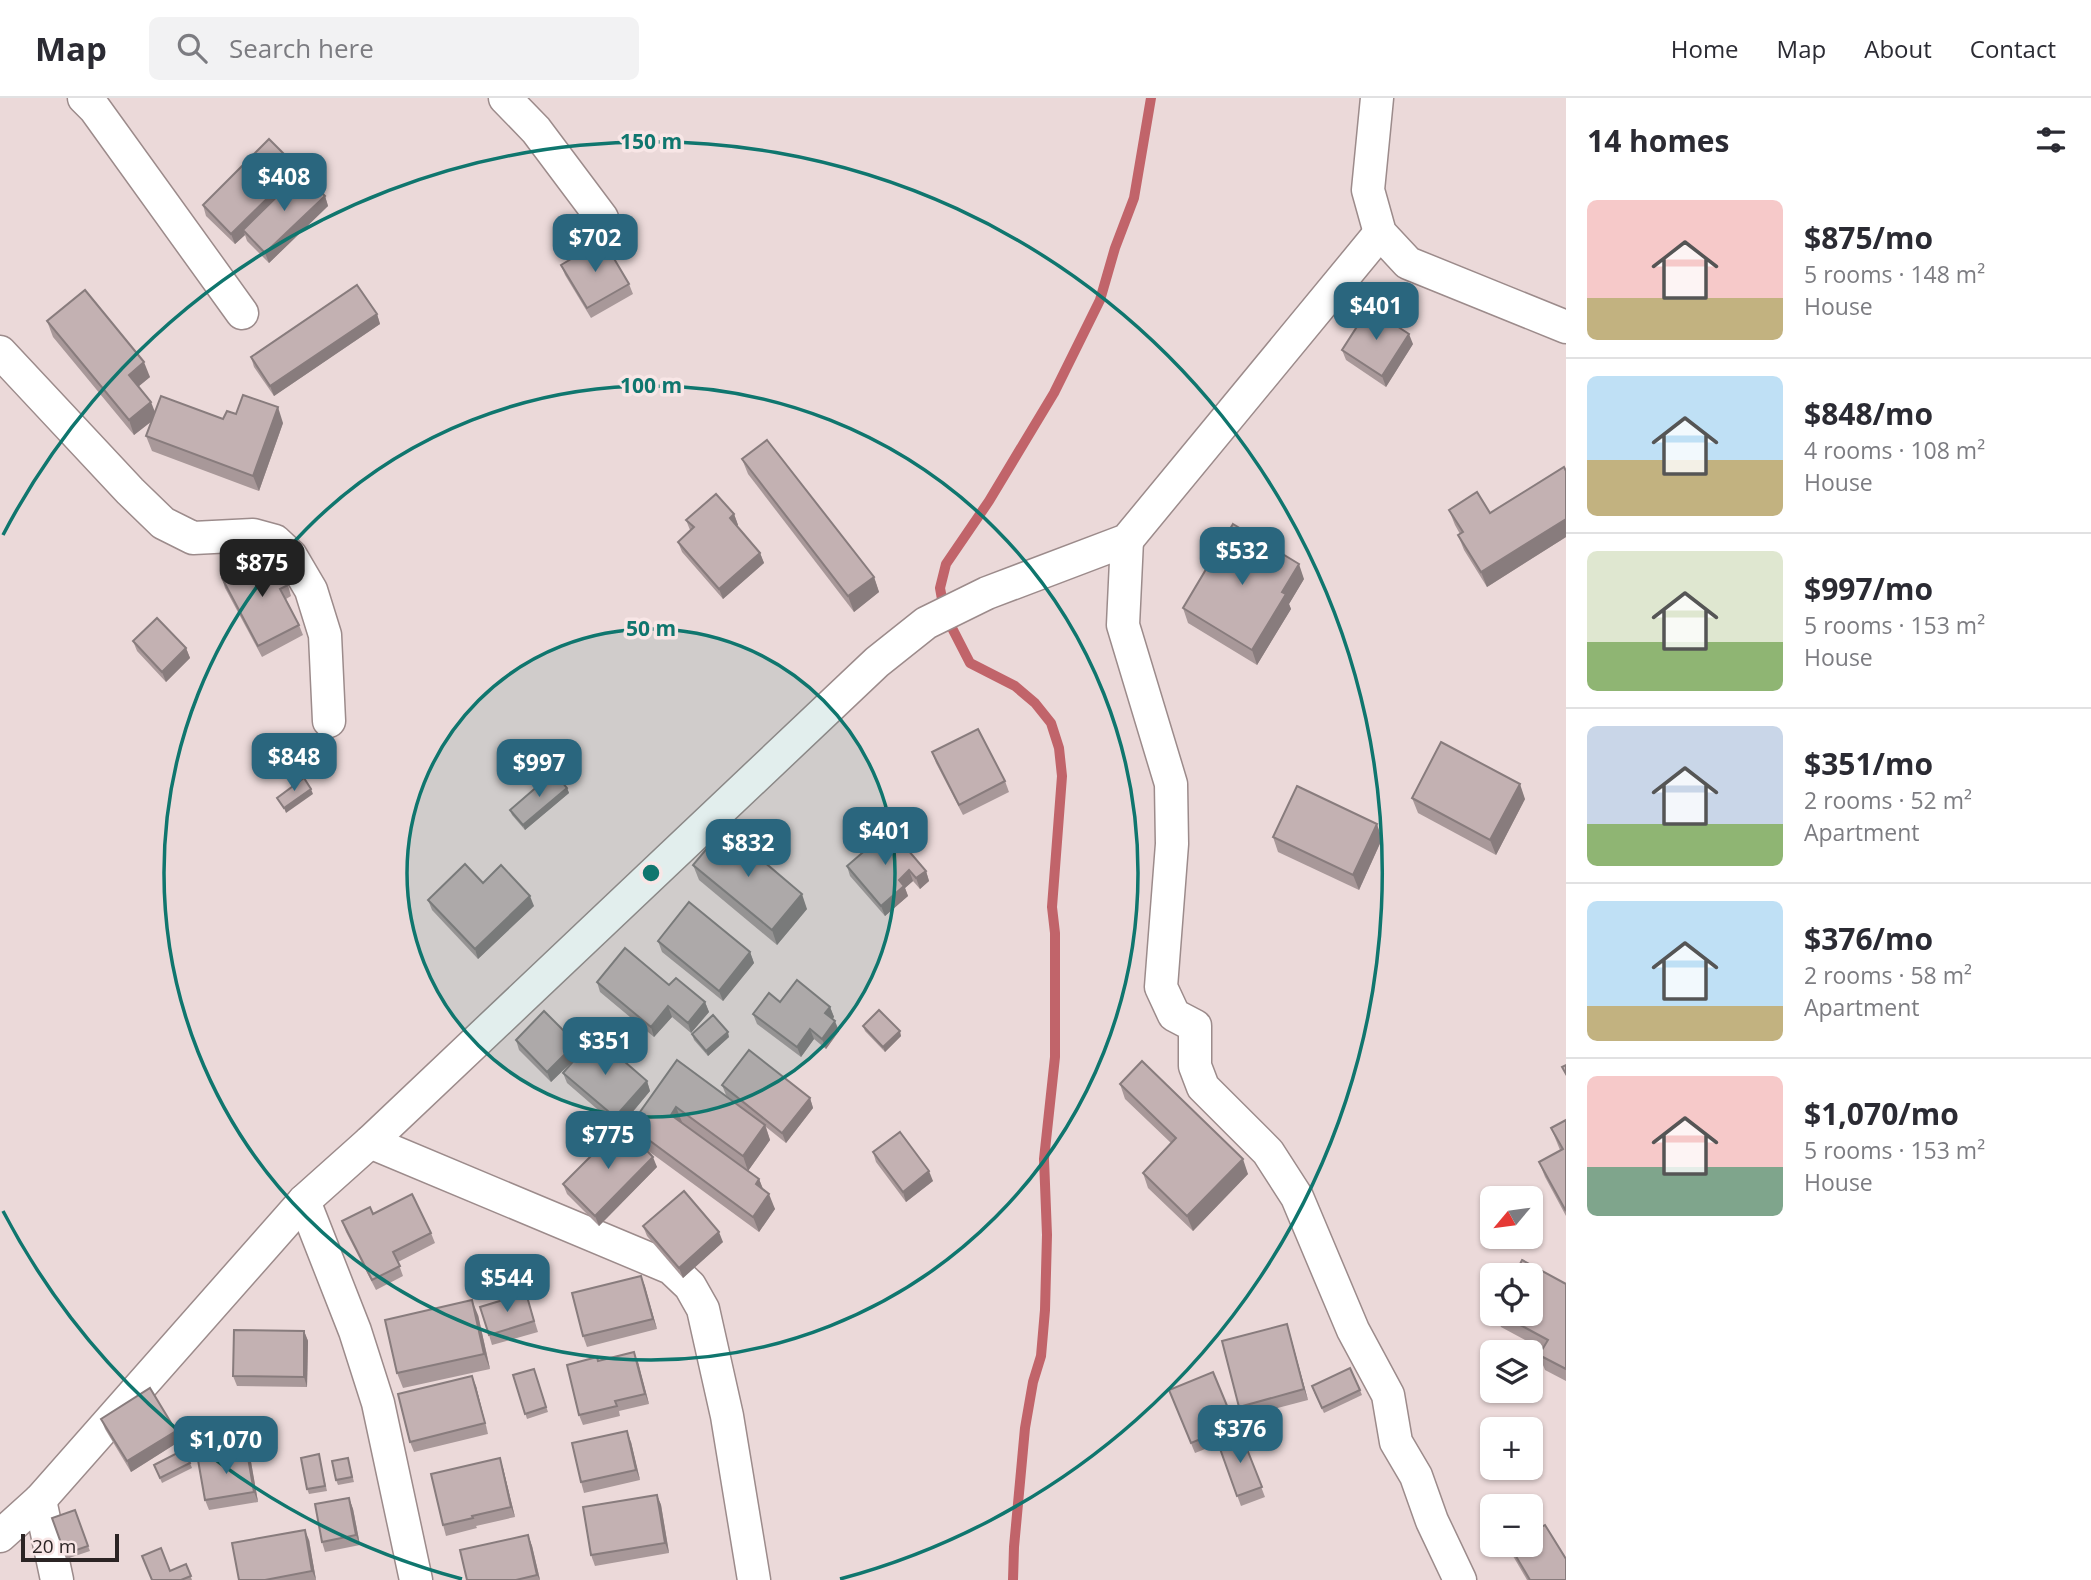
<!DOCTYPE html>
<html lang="en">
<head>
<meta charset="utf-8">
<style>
  body { margin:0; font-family:"Open Sans",sans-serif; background:#f2f2f3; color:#2b2b33; height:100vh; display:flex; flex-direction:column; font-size:26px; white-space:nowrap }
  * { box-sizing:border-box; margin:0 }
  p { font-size:23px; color:#7c7c81 }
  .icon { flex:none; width:38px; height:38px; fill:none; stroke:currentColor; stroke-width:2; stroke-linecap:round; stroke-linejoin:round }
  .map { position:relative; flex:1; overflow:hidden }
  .side { display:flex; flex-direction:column; background:#fff; width:525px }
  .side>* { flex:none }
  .needle { width:46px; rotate:241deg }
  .fabs { position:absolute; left:1480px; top:1088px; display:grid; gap:14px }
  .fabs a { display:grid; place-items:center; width:63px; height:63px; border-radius:10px; background:#fff; box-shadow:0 2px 5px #0004; font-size:35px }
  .scale { position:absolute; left:21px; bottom:18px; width:98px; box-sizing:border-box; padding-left:7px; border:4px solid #2b2424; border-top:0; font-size:19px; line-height:24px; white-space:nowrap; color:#2b2424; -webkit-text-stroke:5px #f8e6e6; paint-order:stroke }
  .price { position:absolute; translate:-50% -60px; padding:0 16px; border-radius:14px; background:#2a667e; color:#fff; font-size:23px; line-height:46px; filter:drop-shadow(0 2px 4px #0008) }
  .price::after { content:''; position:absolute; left:50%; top:42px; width:21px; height:16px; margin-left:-10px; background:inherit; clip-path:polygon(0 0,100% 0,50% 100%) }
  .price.active { background:#222; color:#fff }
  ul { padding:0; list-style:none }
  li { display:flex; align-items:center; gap:21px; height:175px; padding:0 21px }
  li+li { border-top:2px solid #e1e1e2 }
  li span { display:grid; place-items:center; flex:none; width:196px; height:140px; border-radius:10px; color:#555 }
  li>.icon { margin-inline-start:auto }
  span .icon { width:84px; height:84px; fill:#fffc; stroke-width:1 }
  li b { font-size:30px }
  h2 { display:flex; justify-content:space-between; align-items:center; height:84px; padding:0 21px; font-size:30px }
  header { display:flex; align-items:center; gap:42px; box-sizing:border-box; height:98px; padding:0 35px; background:#fff; border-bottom:2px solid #e1e1e2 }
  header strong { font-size:33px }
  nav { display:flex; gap:38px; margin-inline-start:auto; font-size:24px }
  .search { width:490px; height:63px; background:#f2f2f3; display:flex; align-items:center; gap:18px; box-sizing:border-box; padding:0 24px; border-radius:10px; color:#7c7c81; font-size:26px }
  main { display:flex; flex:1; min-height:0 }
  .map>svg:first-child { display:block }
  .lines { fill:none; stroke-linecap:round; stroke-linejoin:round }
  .stream { stroke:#c1646a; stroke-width:10 }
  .minor-casing { stroke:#9c8b8b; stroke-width:35 }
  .minor { stroke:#fff; stroke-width:32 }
  .wall { fill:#a89899 }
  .shaded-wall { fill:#887c7d }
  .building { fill:#c3b1b2; stroke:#887c7d; stroke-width:2 }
  .ring { fill:none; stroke:#0f766e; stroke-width:3.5 }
  .centre { fill:#0f766e; stroke:#f8e6e6; stroke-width:3.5 }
  .ring-label { font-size:21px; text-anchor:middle; font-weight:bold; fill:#0f766e; stroke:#f8e6e6; stroke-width:7; stroke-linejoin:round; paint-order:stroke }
</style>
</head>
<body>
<header>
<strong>Map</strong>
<div class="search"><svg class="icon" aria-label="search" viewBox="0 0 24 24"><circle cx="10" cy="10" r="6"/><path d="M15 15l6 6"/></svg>Search here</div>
<nav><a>Home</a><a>Map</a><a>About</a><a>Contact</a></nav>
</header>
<main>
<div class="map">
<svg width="1566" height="1482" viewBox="0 0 1566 1482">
  <rect width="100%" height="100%" fill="#ebd9d9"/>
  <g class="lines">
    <path class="stream" d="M1013,1482L1014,1449L1025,1330L1033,1284L1041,1258L1045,1212L1047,1137L1044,1061L1055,959V835L1052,809L1062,678L1059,650L1051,625L1035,605L1015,588L970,565L952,530L942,501L940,490L946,466L989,403L1054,295L1100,202L1115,150L1134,100L1151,0"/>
    <g class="minor-casing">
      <g id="minor">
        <path d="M84,0L95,11L242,215"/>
        <path d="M505,0L536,32L602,120"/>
        <path d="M1377,0L1368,92L1380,135L1408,165L1566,229"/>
        <path d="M0,254L130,393L163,425L193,440L253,437L275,443L291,458L311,492L325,537L329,623"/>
        <path d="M1127,442L1123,527L1171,686L1172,746L1161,889L1174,917L1195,928V968L1203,989L1268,1054L1297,1099L1353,1232L1388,1297L1396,1344L1416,1378L1432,1423L1460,1482"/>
        <path d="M370,1044L671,1170L690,1188L703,1211L727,1318L754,1482"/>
        <path d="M304,1103L355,1233L378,1305L416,1482"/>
        <path d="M40,1402L57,1482"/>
        <path d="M0,1438L40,1402L304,1103L370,1044L877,564L926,525L987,495L1127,442L1380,135"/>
      </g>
    </g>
    <use href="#minor" class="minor"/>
  </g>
  <g class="wall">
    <path d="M298,70L301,76L325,98L328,108L269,165L247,143L245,137L235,146L206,118L203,107Z"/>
    <path d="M561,167L629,186L633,196L591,220L565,177Z"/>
    <path d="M377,216L380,226L274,298L254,269L251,259Z"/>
    <path d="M47,223L150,279L138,289L155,314L223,321L236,316L283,325L259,393L152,353L146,338L152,323L134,337L53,239Z"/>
    <path d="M1413,246L1386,289L1346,262L1342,252Z"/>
    <path d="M742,361L874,479L879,494L854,514L748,376Z"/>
    <path d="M1566,373V439L1487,489L1464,452L1458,437L1460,436L1455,427L1449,412L1490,415Z"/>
    <path d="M734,416L738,427L737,428L760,455L764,465L723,501L682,454L678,444L690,432L686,422Z"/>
    <path d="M222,480L288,487L291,498L286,501L299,527L303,537L262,559L225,490Z"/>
    <path d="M1304,481L1289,506L1291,511L1257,567L1188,525L1183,510Z"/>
    <path d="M133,543L186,550L190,560L166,584L137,553Z"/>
    <path d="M932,654L1005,683L1009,694L963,717L936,665Z"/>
    <path d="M567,690L569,695L525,732L512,717L510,712Z"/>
    <path d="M1412,700L1525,701L1496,757L1418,715Z"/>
    <path d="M1273,739L1382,741L1359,792L1278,754Z"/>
    <path d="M693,767L807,811L777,847L699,782Z"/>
    <path d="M847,768L926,773L929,783L920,791L913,783L905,790L908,798L885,818L850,778Z"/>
    <path d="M483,785L534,808L478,861L432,812L428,802Z"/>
    <path d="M658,843L750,854L754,865L723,903L662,854Z"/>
    <path d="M597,884L669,887L705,904L709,914L691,935L672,919L654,939L600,894Z"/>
    <path d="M780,904L830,909L834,919L832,921L839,933L826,951L814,941L801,959L757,926L753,916Z"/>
    <path d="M863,928L901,938L885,954L865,933Z"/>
    <path d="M692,936L729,939L708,958L694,942Z"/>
    <path d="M516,942L576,945L580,955L647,983L650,993L622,1027L633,1038L630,1028L677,962L742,1010L726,997L722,987L810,1000L813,1010L786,1045L766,1029L770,1042L748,1073L681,1025L759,1081L763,1091L775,1111L759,1134L647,1052L657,1069L599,1128L567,1096L563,1086L619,1030L567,985L563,975L577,959L551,984L519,952Z"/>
    <path d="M1120,986L1248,1076L1193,1133L1148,1090L1143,1075L1171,1045L1125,1001Z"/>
    <path d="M1566,1022V1118L1545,1079L1539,1064L1560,1052L1551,1030Z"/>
    <path d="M873,1054L933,1083L906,1104L876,1064Z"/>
    <path d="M373,1116L431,1135L435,1145L398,1164L403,1178L376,1192L346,1134L342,1123Z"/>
    <path d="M643,1128L723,1144L683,1180L647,1138Z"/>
    <path d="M641,1178L657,1231L587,1249L583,1238Z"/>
    <path d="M1566,1186V1283L1545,1272L1539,1257L1542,1251L1501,1229L1496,1216H1531Z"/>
    <path d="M526,1195L538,1234L492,1247L489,1237Z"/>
    <path d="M478,1217L490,1271L403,1290L397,1275Z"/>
    <path d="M1287,1226L1308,1302L1243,1319L1239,1309Z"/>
    <path d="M304,1233L308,1243L307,1289L237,1288L233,1278Z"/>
    <path d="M598,1262L638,1264L649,1306L619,1313L620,1318L583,1327L579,1317Z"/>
    <path d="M534,1271L548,1314L527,1321L513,1277Z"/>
    <path d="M476,1288L488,1336L414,1354L410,1344Z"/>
    <path d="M1360,1292L1362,1297L1324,1315L1314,1294Z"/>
    <path d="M1173,1302L1235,1327L1239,1337L1241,1336L1265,1399L1241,1408L1218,1346L1195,1355Z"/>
    <path d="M101,1321L176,1333L180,1343L131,1374L105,1331Z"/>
    <path d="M631,1344L640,1382L584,1395L581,1384Z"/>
    <path d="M319,1356L327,1393L309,1396L307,1391Z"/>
    <path d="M348,1360L354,1384L338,1387L336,1382Z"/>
    <path d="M251,1364L258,1404L209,1412L205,1402Z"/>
    <path d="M190,1365L192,1370L162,1385L154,1367Z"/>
    <path d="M503,1370L515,1419L476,1428L477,1430L446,1438L443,1427Z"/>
    <path d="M657,1397L661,1407L669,1455L595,1468L591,1457Z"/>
    <path d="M349,1400L353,1411L360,1447L325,1454L322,1444Z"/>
    <path d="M75,1412L90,1453L66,1461L52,1420Z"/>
    <path d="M528,1437L532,1448L540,1482H467Z"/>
    <path d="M309,1442L316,1482H239Z"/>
    <path d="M1510,1448L1566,1482H1527L1513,1458Z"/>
    <path d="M186,1466L192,1482H152L170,1473Z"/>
  </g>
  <g class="shaded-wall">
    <path d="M298,70L302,80L243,132L245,137L235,146L231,136Z"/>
    <path d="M325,98L328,108L269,165L265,155Z"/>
    <path d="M377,216L380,226L274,298L270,288Z"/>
    <path d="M1409,236L1413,246L1386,289L1382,278Z"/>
    <path d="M144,264L150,279L134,292L129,277Z"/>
    <path d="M151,304L157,319L134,337L129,322Z"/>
    <path d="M278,309L283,325L259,393L253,378Z"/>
    <path d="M734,416L738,427L734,430L730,420Z"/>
    <path d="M1566,421V439L1487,489L1481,474Z"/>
    <path d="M760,455L764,465L723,501L719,491Z"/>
    <path d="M1299,466L1304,481L1289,506L1291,511L1257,567L1252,552L1282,494Z"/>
    <path d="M874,479L879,494L854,514L848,498Z"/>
    <path d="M186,550L190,560L166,584L162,574Z"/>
    <path d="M1520,686L1525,701L1496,757L1490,742Z"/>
    <path d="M567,690L569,695L525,732L523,727Z"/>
    <path d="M311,691L313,696L286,715L284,710Z"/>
    <path d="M1377,726L1382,741L1359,792L1353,777Z"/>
    <path d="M909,772L913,783L905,790L908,798L885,818L881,808L899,782Z"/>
    <path d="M926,773L929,783L920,791L916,780Z"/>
    <path d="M802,796L807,811L777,847L772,832Z"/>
    <path d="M530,798L534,808L478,861L475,851Z"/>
    <path d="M750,854L754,865L723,903L719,893Z"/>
    <path d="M705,904L709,914L691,935L688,925Z"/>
    <path d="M668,908L672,919L654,939L651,929Z"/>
    <path d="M830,909L834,919L829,925L825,915Z"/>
    <path d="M835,923L839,933L826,951L822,941Z"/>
    <path d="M810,931L814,941L801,959L797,949Z"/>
    <path d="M900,933L901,938L885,954L883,949Z"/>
    <path d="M728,934L729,939L708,958L706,953Z"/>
    <path d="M576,945L580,956L551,984L547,974Z"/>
    <path d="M647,983L650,993L619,1030L615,1019Z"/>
    <path d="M810,1000L813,1010L786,1045L782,1035Z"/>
    <path d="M676,1009L682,1024L676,1032L671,1017Z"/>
    <path d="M765,1027L770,1042L748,1073L743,1058Z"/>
    <path d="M653,1059L657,1069L599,1128L595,1118Z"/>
    <path d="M1243,1061L1248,1076L1193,1133L1187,1118Z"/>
    <path d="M929,1073L933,1083L906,1104L903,1094Z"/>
    <path d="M759,1081L765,1096L756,1086Z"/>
    <path d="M769,1096L775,1111L759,1134L753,1119Z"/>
    <path d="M719,1134L723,1144L683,1180L679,1170Z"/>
    <path d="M641,1178L645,1188L657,1231L653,1221Z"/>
    <path d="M472,1202L478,1217L490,1271L484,1256Z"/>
    <path d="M1287,1226L1290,1236L1308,1302L1304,1291Z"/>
    <path d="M304,1233L308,1243L307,1289L304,1279Z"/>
    <path d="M634,1254L638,1264L649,1306L645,1296Z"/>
    <path d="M472,1278L476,1288L488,1336L485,1325Z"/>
    <path d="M176,1333L180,1343L131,1374L127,1363Z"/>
    <path d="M627,1333L631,1344L640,1382L636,1372Z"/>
    <path d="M247,1354L251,1364L258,1404L254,1394Z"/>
    <path d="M500,1360L503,1370L515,1419L511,1409Z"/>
    <path d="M657,1397L661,1407L669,1455L665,1445Z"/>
    <path d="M349,1400L353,1411L360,1447L356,1437Z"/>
    <path d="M305,1432L309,1442L316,1482L312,1473Z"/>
    <path d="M528,1437L532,1448L540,1482L537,1477Z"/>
  </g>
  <g class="building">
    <path d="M269,41L298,70L231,136L203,107Z"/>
    <path d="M302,74L325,98L265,155L243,132Z"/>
    <path d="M603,142L629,186L587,210L561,167Z"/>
    <path d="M357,187L377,216L270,288L251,259Z"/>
    <path d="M85,192L144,264L129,277L151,304L129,322L47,223Z"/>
    <path d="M1369,210L1409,236L1382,278L1342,252Z"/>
    <path d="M243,297L278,309L253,378L146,338L161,298L223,321L227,313L236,316Z"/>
    <path d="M767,342L874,479L848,498L742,361Z"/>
    <path d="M1564,369L1566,373V421L1481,474L1458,437L1463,434L1449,412L1477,394L1490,415Z"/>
    <path d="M716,396L734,416L730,420L760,455L719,491L678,444L694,429L686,422Z"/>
    <path d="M1233,426L1299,466L1282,494L1286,496L1252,552L1183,510Z"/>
    <path d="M270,454L288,487L280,491L299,527L258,548L222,480Z"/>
    <path d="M157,520L186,550L162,574L133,543Z"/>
    <path d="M978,631L1005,683L959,707L932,654Z"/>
    <path d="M1441,644L1520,686L1490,742L1412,700Z"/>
    <path d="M554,674L567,690L523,727L510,712Z"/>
    <path d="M304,680L311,691L284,710L277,700Z"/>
    <path d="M1297,688L1377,726L1353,777L1273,739Z"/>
    <path d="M724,730L802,796L772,832L693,767Z"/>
    <path d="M890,731L926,773L916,780L909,772L899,782L904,788L881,808L847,768Z"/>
    <path d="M465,766L483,785L501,767L530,798L475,851L428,802Z"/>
    <path d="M689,804L750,854L719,893L658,843Z"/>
    <path d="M625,850L669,887L676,880L705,904L688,925L668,908L651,929L597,884Z"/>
    <path d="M797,882L830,909L825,915L835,923L822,941L810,931L797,949L753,916L769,895L780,904Z"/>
    <path d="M879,912L900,933L883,949L863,928Z"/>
    <path d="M544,913L576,945L547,974L516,942Z"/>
    <path d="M713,917L728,934L706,953L692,936Z"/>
    <path d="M595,938L647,983L615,1019L563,975Z"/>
    <path d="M749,952L810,1000L782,1035L722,987Z"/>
    <path d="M677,962L765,1027L743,1058L676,1009L671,1017L759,1081L756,1086L769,1096L753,1119L630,1028Z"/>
    <path d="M1142,963L1243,1061L1187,1118L1143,1075L1176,1040L1120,986Z"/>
    <path d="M1566,967V976L1562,969Z"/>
    <path d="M1566,1022V1113L1539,1064L1563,1051L1551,1030Z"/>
    <path d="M622,1027L653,1059L595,1118L563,1086Z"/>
    <path d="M900,1034L929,1073L903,1094L873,1054Z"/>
    <path d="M684,1093L719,1134L679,1170L643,1128Z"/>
    <path d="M412,1096L431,1135L393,1154L400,1168L372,1182L342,1123L370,1109L373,1116Z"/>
    <path d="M1522,1162L1566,1186V1271L1539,1257L1548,1242L1500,1216H1531V1178H1514Z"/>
    <path d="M641,1178L653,1221L583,1238L572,1195Z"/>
    <path d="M526,1195L534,1223L489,1237L480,1209Z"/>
    <path d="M472,1202L484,1256L397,1275L385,1222Z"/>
    <path d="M1287,1226L1304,1291L1239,1309L1222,1243Z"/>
    <path d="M234,1232L304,1233V1279L233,1278Z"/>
    <path d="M634,1254L645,1296L615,1303L617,1308L579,1317L567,1267L597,1259L598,1263Z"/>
    <path d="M1350,1270L1360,1292L1322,1310L1312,1288Z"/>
    <path d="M534,1271L546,1309L525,1316L513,1277Z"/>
    <path d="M1213,1274L1235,1327L1191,1345L1169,1292Z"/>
    <path d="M472,1278L485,1325L410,1344L398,1296Z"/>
    <path d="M150,1290L176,1333L127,1363L101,1321Z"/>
    <path d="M627,1333L636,1372L581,1384L572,1345Z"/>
    <path d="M1241,1336L1262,1389L1237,1398L1218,1345Z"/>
    <path d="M183,1352L190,1365L160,1380L154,1367Z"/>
    <path d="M247,1354L254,1394L205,1402L198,1362Z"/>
    <path d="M319,1356L325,1388L307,1391L301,1360Z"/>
    <path d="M348,1360L352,1379L336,1382L332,1363Z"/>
    <path d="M500,1360L511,1409L472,1418L473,1420L443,1427L431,1376Z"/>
    <path d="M657,1397L665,1445L591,1457L583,1409Z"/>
    <path d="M349,1400L356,1437L322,1444L315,1406Z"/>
    <path d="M75,1412L88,1448L65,1456L52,1420Z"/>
    <path d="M1545,1427L1566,1461V1482H1530L1510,1448L1531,1447V1435Z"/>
    <path d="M305,1432L312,1473L265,1482H239L232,1445Z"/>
    <path d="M528,1437L537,1477L516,1482H467L460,1452Z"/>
    <path d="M161,1450L170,1473L186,1466L191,1478L181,1482H152L142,1458Z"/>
  </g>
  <circle cx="651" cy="775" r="244" fill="#0f766e" fill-opacity=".12"/>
  <g class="ring">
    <circle cx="651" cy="775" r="244"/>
    <circle cx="651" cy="775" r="487"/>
    <path d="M462 1481A731 731 0 0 1 3 1113M3 437A731 731 0 1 1 840 1481"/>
  </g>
  <circle cx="651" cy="775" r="10" class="centre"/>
  <g class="ring-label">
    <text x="651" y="51">150 m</text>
    <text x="651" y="295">100 m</text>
    <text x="651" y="538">50 m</text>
  </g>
</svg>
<div class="fabs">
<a><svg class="needle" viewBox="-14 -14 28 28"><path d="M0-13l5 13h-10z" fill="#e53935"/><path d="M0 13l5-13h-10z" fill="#7c7c81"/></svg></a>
<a><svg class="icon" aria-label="locate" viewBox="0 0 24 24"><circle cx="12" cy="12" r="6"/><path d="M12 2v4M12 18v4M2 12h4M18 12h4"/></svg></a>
<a><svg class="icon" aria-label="layers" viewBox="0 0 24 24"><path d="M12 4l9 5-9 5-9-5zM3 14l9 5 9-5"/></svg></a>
<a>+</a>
<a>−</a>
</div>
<div class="scale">20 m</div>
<b class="price" style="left:284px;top:115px">$408</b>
<b class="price" style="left:595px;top:176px">$702</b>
<b class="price" style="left:1376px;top:244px">$401</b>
<b class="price" style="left:1242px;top:489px">$532</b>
<b class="price active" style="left:262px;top:501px">$875</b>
<b class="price" style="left:294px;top:695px">$848</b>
<b class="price" style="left:539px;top:701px">$997</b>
<b class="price" style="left:885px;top:769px">$401</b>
<b class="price" style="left:748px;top:781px">$832</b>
<b class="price" style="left:605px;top:979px">$351</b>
<b class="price" style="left:608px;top:1073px">$775</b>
<b class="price" style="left:507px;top:1216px">$544</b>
<b class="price" style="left:1240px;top:1367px">$376</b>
<b class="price" style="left:226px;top:1378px">$1,070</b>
</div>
<section class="side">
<h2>14 homes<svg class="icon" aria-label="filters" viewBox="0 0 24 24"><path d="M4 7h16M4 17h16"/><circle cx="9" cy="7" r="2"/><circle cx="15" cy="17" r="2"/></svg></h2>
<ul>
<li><span style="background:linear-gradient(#f6c9c9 70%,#c2b280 0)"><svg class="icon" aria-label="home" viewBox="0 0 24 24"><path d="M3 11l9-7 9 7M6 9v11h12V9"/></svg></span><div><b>$875/mo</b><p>5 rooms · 148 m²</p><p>House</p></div></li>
<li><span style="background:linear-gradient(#bfe0f5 60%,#c2b280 0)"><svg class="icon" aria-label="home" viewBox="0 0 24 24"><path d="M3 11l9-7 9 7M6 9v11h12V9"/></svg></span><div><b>$848/mo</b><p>4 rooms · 108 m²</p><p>House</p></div></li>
<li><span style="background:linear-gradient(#dfe7d0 65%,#8fb573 0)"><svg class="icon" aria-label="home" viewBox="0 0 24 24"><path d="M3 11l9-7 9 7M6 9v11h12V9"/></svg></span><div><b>$997/mo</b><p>5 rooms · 153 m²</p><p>House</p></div></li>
<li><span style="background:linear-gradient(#c9d6e8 70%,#8fb573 0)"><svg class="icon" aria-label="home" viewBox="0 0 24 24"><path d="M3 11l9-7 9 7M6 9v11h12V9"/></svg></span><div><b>$351/mo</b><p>2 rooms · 52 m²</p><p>Apartment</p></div></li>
<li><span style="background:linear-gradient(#bfe0f5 75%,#c2b280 0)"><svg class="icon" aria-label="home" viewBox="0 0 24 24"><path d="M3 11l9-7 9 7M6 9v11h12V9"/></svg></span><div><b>$376/mo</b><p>2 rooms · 58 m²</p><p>Apartment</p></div></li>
<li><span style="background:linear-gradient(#f6c9c9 65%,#7fa58c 0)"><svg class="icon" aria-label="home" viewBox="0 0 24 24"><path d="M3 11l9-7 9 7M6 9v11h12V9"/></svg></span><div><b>$1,070/mo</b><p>5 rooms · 153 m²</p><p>House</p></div></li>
</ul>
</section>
</main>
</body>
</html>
